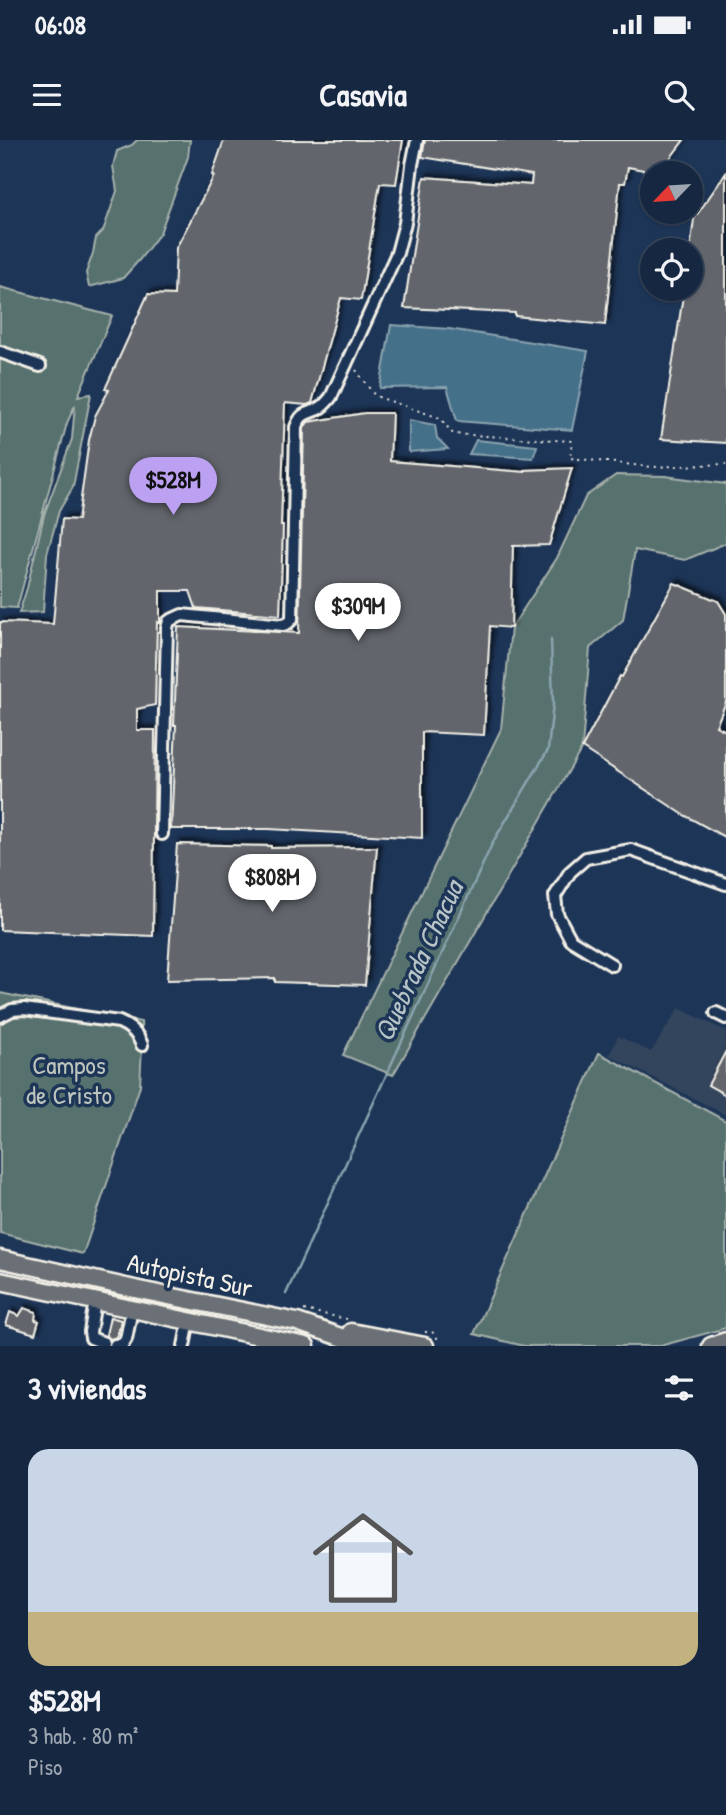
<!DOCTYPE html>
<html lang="es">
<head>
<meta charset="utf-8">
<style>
  body { margin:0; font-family:"Patrick Hand",sans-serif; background:#1f3048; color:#f1f3f6; height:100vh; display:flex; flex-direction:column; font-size:26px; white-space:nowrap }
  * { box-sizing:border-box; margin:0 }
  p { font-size:23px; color:#9ea6b1 }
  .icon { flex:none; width:38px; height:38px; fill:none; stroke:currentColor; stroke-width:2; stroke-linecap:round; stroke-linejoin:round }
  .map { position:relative; height:1206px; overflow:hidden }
  .details { display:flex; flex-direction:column; background:#162841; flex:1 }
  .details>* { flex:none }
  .needle { width:46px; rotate:245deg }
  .controls { position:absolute; left:640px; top:21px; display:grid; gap:14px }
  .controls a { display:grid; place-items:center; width:63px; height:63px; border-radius:50%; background:#162841; box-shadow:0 2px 5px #0004,0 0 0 2px #35445a; font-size:35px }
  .price { position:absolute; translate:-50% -60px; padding:0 16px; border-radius:24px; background:#fff; color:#222; font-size:23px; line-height:46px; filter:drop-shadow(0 2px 4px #0008) }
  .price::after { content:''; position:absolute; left:50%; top:42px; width:21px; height:16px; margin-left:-10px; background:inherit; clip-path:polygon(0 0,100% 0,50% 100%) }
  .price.current { background:#bca0f2; color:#111 }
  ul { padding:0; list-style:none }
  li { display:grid; align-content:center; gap:14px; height:371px; padding:0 28px }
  li span { display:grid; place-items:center; height:217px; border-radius:21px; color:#555 }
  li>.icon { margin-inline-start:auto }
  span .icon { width:126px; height:126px; fill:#fffc; stroke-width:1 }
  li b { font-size:30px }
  h2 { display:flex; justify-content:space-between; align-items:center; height:84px; padding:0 28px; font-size:30px }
  .status { display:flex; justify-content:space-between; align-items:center; height:49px; padding:0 35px; background:#162841; direction:ltr }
  .status svg { height:19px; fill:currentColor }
  header { display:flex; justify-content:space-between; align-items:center; height:91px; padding:0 28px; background:#162841; font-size:32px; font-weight:700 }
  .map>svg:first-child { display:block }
  .built { fill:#32445d }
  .green { fill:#57716e; stroke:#a6b1ab; stroke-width:2 }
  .water { fill:#45708a; stroke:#8ba4b0; stroke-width:2 }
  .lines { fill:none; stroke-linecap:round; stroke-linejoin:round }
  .stream { stroke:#8ba4b0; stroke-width:2.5 }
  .building { fill:#62666c; stroke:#f4f1e8; stroke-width:2; filter:url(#shadow) }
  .minor-casing { stroke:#f4f1e8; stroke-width:16 }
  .highway-casing { stroke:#f4f1e8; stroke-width:21 }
  .path { stroke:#f4f1e8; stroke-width:2; stroke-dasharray:2 5; stroke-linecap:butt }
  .minor { stroke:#1d3557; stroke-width:10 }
  .highway { stroke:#6b6f75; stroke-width:16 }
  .labels { text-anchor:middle; stroke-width:7; stroke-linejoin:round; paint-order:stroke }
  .park-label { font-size:26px; fill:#bdc4bd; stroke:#1d3557 }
  .street-label { font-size:26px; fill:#f4f1e8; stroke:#1d3557 }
  .water-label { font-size:28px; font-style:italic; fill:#b7c4c7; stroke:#1d3557 }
</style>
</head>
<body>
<div class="status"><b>06:08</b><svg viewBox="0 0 49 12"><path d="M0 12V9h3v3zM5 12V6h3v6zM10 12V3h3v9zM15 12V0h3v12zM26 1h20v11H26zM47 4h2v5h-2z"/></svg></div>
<header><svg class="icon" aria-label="menu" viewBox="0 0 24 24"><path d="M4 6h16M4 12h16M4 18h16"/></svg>Casavia<svg class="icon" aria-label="search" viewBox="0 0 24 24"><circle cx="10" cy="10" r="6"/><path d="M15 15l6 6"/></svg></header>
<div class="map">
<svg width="726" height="1206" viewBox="0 0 726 1206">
  <defs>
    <filter id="shadow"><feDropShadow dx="3.5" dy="-3.5" stdDeviation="2" flood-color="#0009"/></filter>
  </defs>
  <rect width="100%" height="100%" fill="#1d3557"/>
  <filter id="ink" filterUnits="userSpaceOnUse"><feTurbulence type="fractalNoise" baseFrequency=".0143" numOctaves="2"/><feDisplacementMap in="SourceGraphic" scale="14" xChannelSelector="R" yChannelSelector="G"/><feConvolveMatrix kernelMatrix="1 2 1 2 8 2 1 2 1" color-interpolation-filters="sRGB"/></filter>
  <g filter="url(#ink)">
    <path class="built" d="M679,868L726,891V975L609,915L618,896L651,912Z"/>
    <g class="green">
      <path d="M137,0H190L188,17L160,93L140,119L123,138L89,147L86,133L93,113L96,98L103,91L117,51L113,26L117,11L132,5Z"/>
      <path d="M0,147L112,176L78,256L91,254L73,347L59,371L47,414L43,472L19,473L27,448L44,375L72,299L75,265L67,283L17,468L0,467Z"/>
      <path d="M616,335L665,336L726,344V403L685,420L635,410L623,480L590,508L582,608L393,935L343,915L501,589L511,488L557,418L586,356Z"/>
      <path d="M0,853L141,882L142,905L140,946L83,1114L0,1093Z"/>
      <path d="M599,913L726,981V1188L660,1206H524L474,1194Z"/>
    </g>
    <g class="water">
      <path d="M391,185L449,189L588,211L572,290L457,281L447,247L380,248Z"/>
      <path d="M409,280L435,285L437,298L448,309L409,312Z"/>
      <path d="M476,300L537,306L533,318L469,314Z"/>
    </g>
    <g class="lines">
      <path class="stream" d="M286,1154L493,702L548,610L553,564L551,499"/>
    </g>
    <g class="building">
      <path d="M224,0H403L396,44L380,43L361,160L341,158L312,263L307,265L285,263L281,386H283L280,475L196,468L190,451H160V483L157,482L155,565L137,569V590H155L153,796L0,790V482L53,484L62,379L78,380L89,300L95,276L109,250L105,249L148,154L174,155L176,108L214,36L212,35Z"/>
      <path d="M425,0H684L659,33L628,27L625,43H620L605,185L515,176V173L404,168L424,37L531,45L532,35L422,17Z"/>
      <path d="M726,33V303L661,299L684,149H691V110H690L694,79Z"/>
      <path d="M365,273H392L390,321L525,332V330L572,328L549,405L513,406L511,488L490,486L484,595L422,592V698L269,689H171L176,585H174L178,487L299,493L304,288L308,282Z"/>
      <path d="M674,443L718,461L726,474V562L716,586L726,591V698L684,675L582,608L620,536L622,537Z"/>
      <path d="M177,704L271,706V708L377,707L365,845L275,842V838L167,840Z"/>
      <path d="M726,911V955L708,945Z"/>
      <path d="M24,1168L36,1172L35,1180L39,1181L35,1194L6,1185L10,1172L19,1176Z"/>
      <path d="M110,1177L121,1180L117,1197L110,1199L106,1195Z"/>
    </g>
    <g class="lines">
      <g class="minor-casing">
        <g id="minor">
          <path d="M0,212L40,226"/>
          <path d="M162,694L167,488L169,481L182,475L283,485L288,483L292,479L296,287C302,272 305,275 318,269C323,267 327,262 331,257L397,113L405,83L412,25L417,0"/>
          <path d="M612,825L571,800L557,774L555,756L570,732L586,718L631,710L726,744"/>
          <path d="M716,873L726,878"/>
          <path d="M0,876L12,870L24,869L119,882C131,887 138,894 142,905"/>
          <path d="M95,1161L90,1192L91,1198L104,1203"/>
          <path d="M115,1205L123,1204L126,1199L132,1169"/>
          <path d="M184,1206L189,1181"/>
        </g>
      </g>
      <g class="highway-casing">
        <g id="highway">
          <path d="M0,1119L144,1151L297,1182L367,1206"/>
          <path d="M0,1141L306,1206"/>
          <path d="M351,1192L425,1206"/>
          <path d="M711,1206L726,1201"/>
        </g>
      </g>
      <g class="path">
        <path d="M356,230L375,256L440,278L453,294L572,301L570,318L653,327L726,324"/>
        <path d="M304,1170L347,1179"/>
        <path d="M425,1192H432L436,1195L438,1201"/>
      </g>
      <use href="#minor" class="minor"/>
      <use href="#highway" class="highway"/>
    </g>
  </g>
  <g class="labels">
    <g class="park-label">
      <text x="69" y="934">Campos<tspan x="69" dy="30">de Cristo</tspan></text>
    </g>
    <g class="street-label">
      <text transform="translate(190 1135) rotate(12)" y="9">Autopista Sur</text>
    </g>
    <g class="water-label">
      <text transform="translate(418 821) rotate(-65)" y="10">Quebrada Chacua</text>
    </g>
  </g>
</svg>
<div class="controls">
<a><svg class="needle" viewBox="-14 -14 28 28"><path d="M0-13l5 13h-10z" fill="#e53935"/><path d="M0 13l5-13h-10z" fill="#9ea6b1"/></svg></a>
<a><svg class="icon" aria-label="locate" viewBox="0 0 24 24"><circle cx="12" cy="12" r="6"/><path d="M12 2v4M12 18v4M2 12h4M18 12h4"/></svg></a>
</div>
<b class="price current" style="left:173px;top:377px">$528M</b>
<b class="price" style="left:358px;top:503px">$309M</b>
<b class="price" style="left:272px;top:774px">$808M</b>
</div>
<section class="details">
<h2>3 viviendas<svg class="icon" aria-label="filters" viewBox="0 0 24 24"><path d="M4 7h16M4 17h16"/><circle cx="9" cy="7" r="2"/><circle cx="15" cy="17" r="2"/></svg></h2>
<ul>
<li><span style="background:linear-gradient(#c9d6e8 75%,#c2b280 0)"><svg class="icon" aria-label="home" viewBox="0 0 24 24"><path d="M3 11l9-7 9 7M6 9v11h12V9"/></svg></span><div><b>$528M</b><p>3 hab. · 80 m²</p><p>Piso</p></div></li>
</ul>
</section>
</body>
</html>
